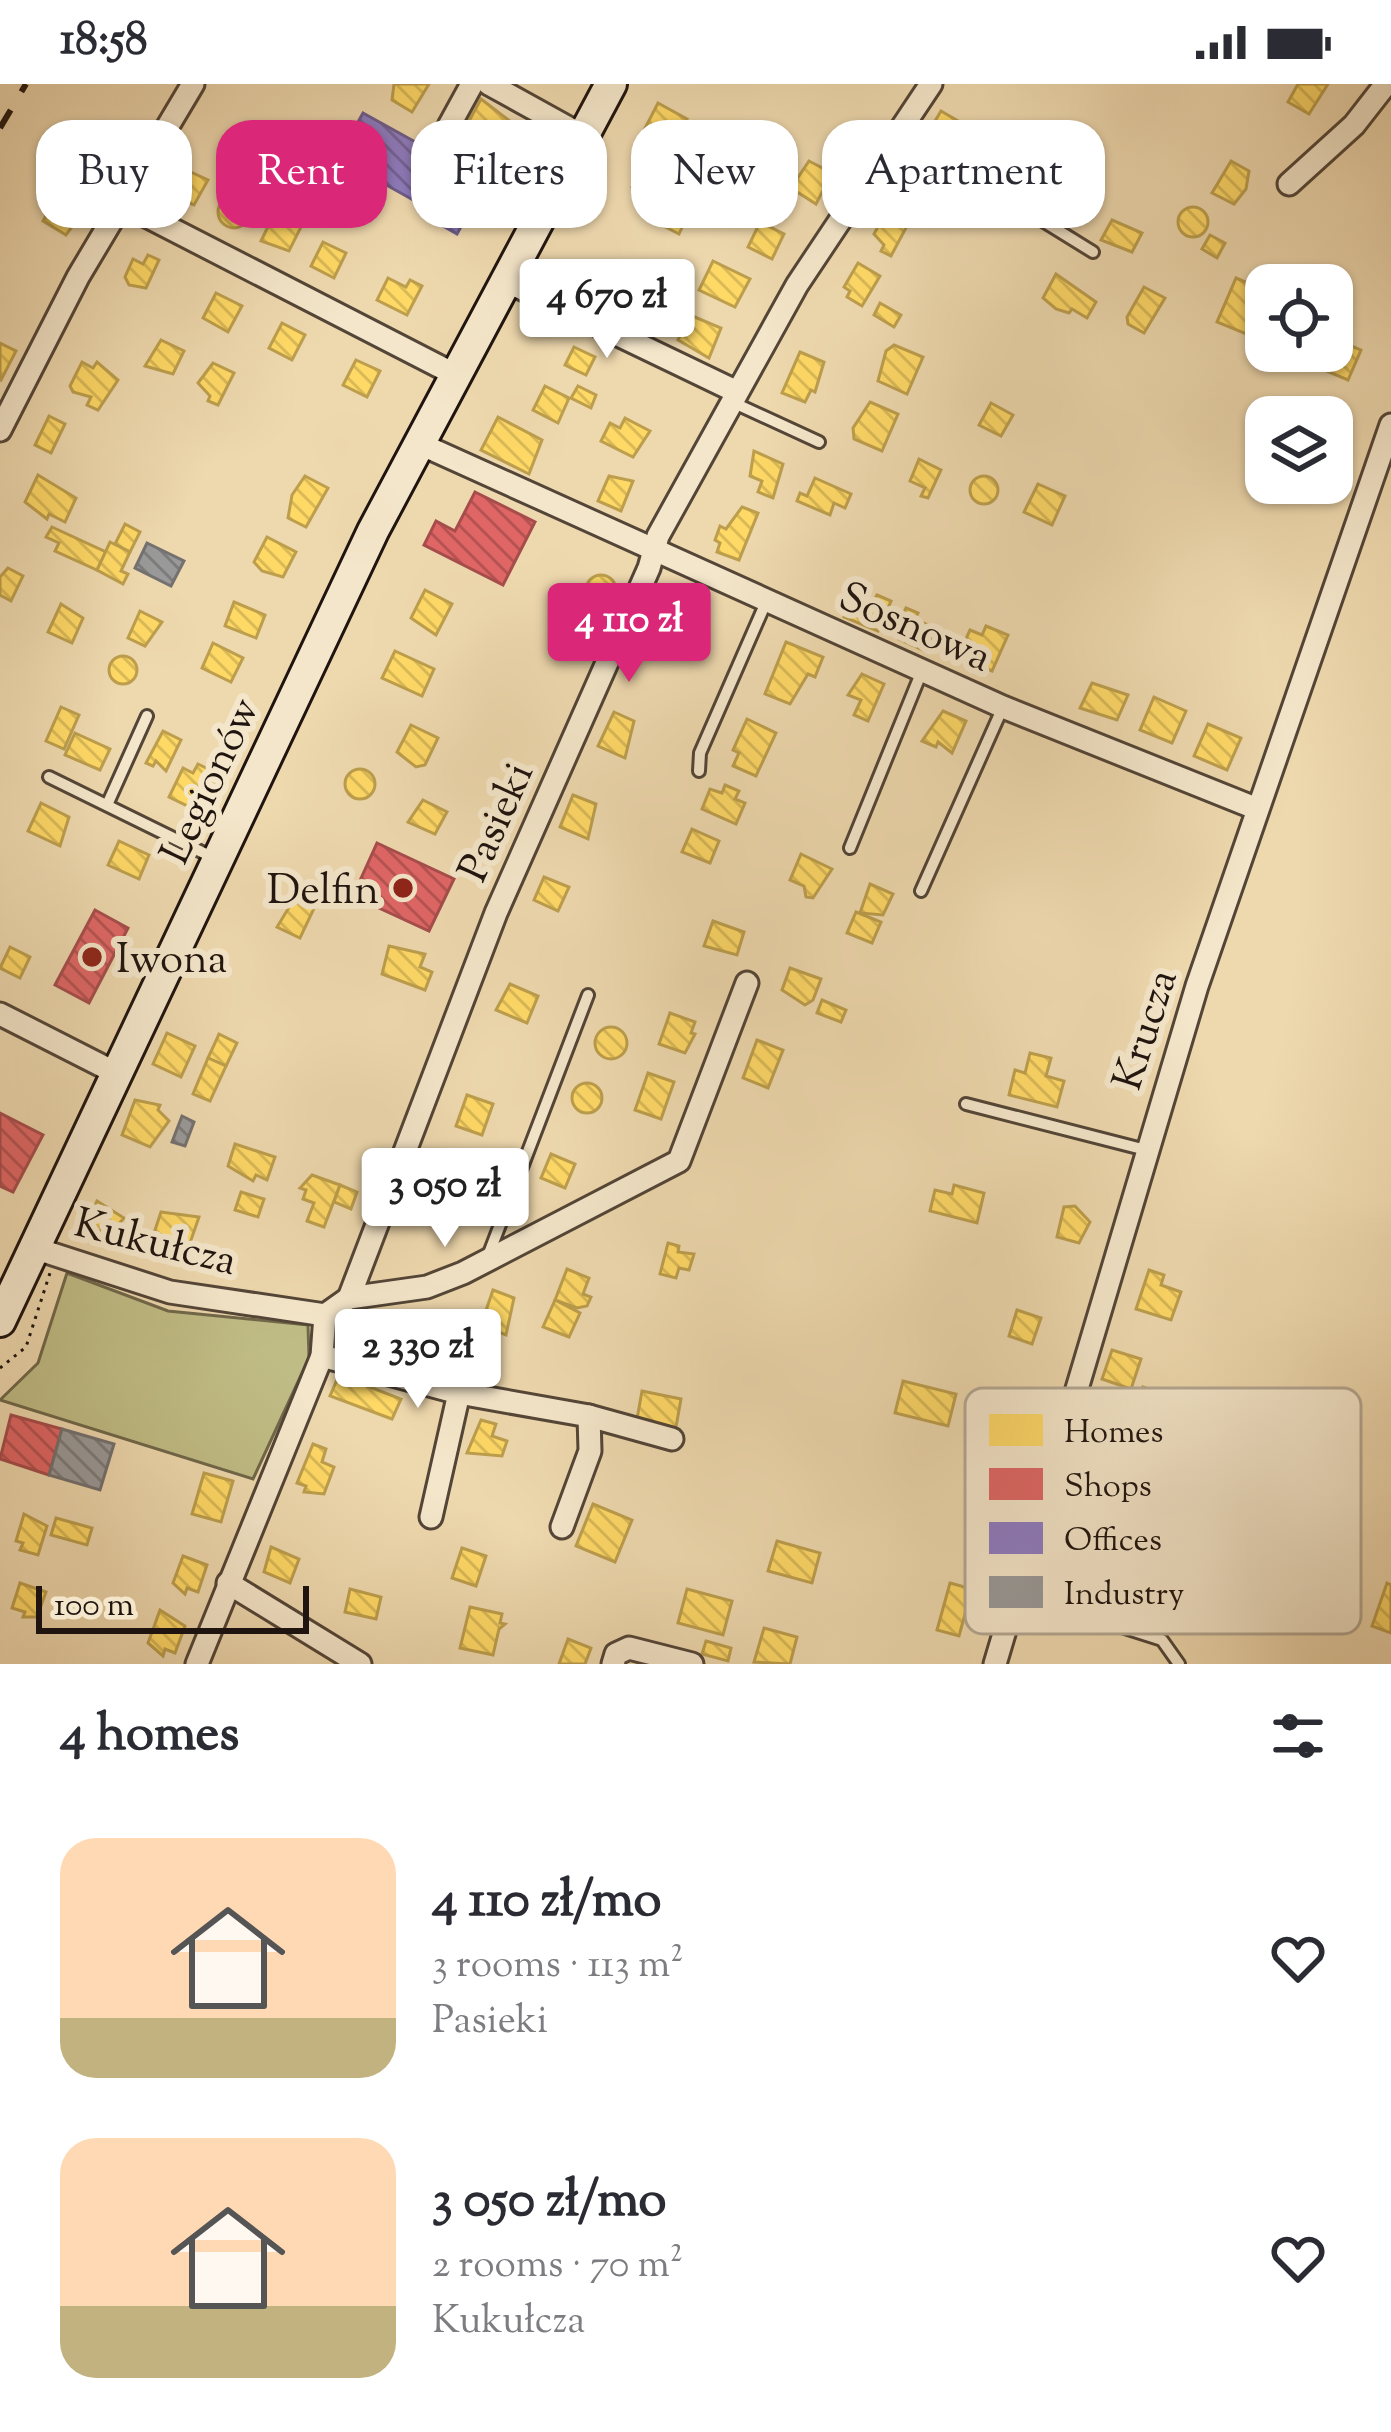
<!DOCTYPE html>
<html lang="en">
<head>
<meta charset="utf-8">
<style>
  body { margin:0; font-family:"Sorts Mill Goudy",serif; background:#f2f2f3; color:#2b2b33; height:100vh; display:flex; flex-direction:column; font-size:45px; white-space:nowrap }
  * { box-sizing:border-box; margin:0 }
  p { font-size:39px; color:#7c7c81 }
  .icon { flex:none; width:66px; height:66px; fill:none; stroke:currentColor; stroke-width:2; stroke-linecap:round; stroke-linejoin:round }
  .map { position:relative; height:1580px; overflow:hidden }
  .panel { display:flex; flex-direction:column; background:#fff; flex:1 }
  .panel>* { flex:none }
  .guide { position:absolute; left:36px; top:36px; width:1320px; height:108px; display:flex; gap:24px }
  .controls { position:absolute; left:1245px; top:180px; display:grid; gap:24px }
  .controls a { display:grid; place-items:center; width:108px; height:108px; border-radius:24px; background:#fff; box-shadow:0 3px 9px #0004; font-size:60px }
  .scale { position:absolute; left:36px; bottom:30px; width:273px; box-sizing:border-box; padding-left:12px; border:6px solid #1f140f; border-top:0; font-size:33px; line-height:42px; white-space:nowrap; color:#1f140f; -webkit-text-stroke:9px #f4e6ca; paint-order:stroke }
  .price { position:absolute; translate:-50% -102px; padding:0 27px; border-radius:12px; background:#fff; color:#222; font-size:39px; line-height:78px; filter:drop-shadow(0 3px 6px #0008) }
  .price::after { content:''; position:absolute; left:50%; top:72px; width:36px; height:27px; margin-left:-18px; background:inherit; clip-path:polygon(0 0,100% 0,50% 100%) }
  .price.active { background:#db2777; color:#fff }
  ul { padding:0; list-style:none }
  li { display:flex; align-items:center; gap:36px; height:300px; padding:0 60px }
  li span { display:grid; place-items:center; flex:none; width:336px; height:240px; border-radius:36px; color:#555 }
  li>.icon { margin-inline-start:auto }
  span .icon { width:144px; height:144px; fill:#fffc; stroke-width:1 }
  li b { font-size:51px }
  h2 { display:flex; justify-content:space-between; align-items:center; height:144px; padding:0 60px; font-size:51px }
  .tag { padding:0 42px; border-radius:36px; background:#fff; box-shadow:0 3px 9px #0004; font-size:42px; line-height:108px }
  .tag.active { background:#db2777; color:#fff }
  .status { display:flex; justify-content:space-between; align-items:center; height:84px; padding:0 60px; background:#fff; direction:ltr }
  .status svg { height:33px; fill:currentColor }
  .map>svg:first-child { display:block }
  .green { fill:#c0bc85; stroke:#70684a; stroke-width:3 }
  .homes { fill:url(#homes-back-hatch); stroke:#bc9e4c; stroke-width:3 }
  .shops { fill:url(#shops-back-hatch); stroke:#a64d4c; stroke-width:3 }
  .offices { fill:url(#offices-back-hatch); stroke:#6d5d8d; stroke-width:3 }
  .industry { fill:url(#industry-back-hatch); stroke:#747170; stroke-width:3 }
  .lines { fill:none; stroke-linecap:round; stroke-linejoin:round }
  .lane-casing { stroke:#534537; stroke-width:16 }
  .street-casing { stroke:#534537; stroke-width:27 }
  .secondary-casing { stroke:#1f140f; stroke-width:36 }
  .path { stroke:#1f140f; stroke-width:3; stroke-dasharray:3 6; stroke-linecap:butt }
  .lane { stroke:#f4e6ca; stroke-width:10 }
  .street { stroke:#f4e6ca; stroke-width:21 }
  .secondary { stroke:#f4e6ca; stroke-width:30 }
  .rail { stroke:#1f140f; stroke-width:6; stroke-dasharray:21 21; stroke-linecap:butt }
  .poi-dot { fill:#8f2418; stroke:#f4e6ca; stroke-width:4.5 }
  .labels { text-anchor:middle; stroke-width:12; stroke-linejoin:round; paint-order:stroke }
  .street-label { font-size:42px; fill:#1f140f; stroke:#f4e6ca }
  .poi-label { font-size:42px; fill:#1f140f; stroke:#f4e6ca; text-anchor:end }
  .key { fill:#f4e6ca; stroke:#b4a792; stroke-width:3 }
  .key-label { font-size:33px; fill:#1f140f }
</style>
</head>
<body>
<div class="status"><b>18:58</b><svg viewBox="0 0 49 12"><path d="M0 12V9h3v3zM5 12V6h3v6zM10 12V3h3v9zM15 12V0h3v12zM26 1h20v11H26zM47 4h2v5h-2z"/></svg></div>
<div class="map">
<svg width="1391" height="1580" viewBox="0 0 1391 1580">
  <defs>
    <pattern id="homes-back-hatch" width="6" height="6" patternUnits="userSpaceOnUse" patternTransform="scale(3)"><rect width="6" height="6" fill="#ffd966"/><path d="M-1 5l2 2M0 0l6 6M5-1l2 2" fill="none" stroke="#dab957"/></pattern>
    <pattern id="shops-back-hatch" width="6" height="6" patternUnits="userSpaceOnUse" patternTransform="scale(3)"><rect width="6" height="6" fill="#e06666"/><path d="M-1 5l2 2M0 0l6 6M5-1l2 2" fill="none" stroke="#b55352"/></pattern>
    <pattern id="offices-back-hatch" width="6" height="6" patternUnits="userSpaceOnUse" patternTransform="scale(3)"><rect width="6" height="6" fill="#8e7cc3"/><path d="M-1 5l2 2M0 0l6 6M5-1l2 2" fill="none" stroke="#73649d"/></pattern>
    <pattern id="industry-back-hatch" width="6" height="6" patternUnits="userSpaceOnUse" patternTransform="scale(3)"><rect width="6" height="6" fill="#999"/><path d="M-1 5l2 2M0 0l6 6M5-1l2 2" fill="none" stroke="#7c7c7b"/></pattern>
  </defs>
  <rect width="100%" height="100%" fill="#eed8ae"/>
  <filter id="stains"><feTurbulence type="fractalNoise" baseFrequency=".00167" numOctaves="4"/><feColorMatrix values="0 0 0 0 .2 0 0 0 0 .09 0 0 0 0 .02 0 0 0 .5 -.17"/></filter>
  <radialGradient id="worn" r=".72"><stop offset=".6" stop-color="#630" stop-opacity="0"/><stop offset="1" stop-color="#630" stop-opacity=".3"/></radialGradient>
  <path class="green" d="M67,1189L168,1227L308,1241L309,1274L253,1395L0,1316L38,1279Z"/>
  <g class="homes">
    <path d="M394,0H429L412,28L392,16Z"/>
    <path d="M1298,0H1328L1309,30L1288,18Z"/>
    <path d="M481,15L515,41L510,50L514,53L501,72L473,56L480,43L469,37Z"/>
    <path d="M658,19L687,35L666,60L643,48Z"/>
    <path d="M941,27L965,41L948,67L926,52Z"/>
    <path d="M71,67L103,86L85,117L64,103L56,115L45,108Z"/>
    <path d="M809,77L832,89L816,120L791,104Z"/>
    <path d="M1231,77L1249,87L1246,105L1234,120L1212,109Z"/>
    <path d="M644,79L667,90L654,119L632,103Z"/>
    <path d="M180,83L208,96L194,121L166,110Z"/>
    <circle cx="234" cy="128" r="16"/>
    <circle cx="1193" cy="138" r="15"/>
    <path d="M50,125L74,140L66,151L43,137Z"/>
    <path d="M275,128L304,137L289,167L261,157Z"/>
    <path d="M661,128L684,139L679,150L656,138Z"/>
    <path d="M886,128L908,140L891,172L881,167L884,161L874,150Z"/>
    <path d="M1112,136L1142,149L1132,168L1101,156Z"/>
    <path d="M760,138L784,150L772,175L748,163Z"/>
    <path d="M1210,151L1225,159L1217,174L1202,165Z"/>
    <path d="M323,158L346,169L334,194L311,182Z"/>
    <path d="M148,171L159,176L146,204L129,201L125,193L133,175L143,180Z"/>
    <path d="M713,177L750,195L735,223L699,206Z"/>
    <path d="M858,179L880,192L862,222L847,213L850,207L844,203Z"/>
    <circle cx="597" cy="201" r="14"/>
    <path d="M1056,190L1096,218L1087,234L1072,225L1069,229L1056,225L1043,214Z"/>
    <path d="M388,194L406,203L410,196L422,202L407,231L377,216Z"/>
    <path d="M1236,194L1266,207V258L1217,238Z"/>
    <path d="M1144,203L1165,214L1144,249L1128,240L1127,233Z"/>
    <path d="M216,209L242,222L228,248L203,234Z"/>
    <path d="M880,219L901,231L894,243L874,231Z"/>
    <path d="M690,231L721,244L709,274L678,256Z"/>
    <path d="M282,239L305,251L292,276L269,264Z"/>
    <path d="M1332,254L1361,266L1348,296L1317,283L1325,267H1332Z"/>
    <path d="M161,256L184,267L173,290L145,282Z"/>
    <path d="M0,259L16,267L1,296L0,295Z"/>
    <path d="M894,261L923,273L907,310L878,297L886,267Z"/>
    <path d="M574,263L595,273L586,291L565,281Z"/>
    <path d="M800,268L824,278L815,308L811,306L805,318L782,309Z"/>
    <path d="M356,276L380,287L367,313L343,301Z"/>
    <path d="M82,278L93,284L97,278L118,296L98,326L87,321L91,313L73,308L70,302Z"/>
    <path d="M213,279L234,289L218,321L208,317L210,312L198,299Z"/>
    <path d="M545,302L569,314L558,339L533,326Z"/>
    <path d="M578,302L596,311L591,324L571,314Z"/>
    <path d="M870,318L898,330L882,367L854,355L853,344Z"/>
    <path d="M991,319L1013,331L1001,352L979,341Z"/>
    <path d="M49,332L65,340L51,369L35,361Z"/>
    <path d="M498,333L542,356L529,390L481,366Z"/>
    <path d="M625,334L650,347L633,373L601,357L610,339L620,344Z"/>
    <path d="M754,367L783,380L773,414L758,408L762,397L750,392Z"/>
    <path d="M919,375L941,386L928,414L921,412L925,404L910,397Z"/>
    <path d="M38,391L76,414L65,438L49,430L47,435L25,418Z"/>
    <path d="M305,392L328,404L306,443L288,434L292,411Z"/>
    <path d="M609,392L633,397L621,427L598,417Z"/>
    <circle cx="984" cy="406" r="14"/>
    <path d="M815,394L851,410L845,424L834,419L830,431L797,417L800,409L807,412Z"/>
    <path d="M1038,400L1065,412L1052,441L1024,428Z"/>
    <path d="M742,423L758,429L739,476L717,468L720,459L715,456L720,442L726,445Z"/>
    <path d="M125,440L140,448L130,468L115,460Z"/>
    <path d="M52,443L106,468L97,486L55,467L59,459L46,453Z"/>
    <path d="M267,453L296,468L283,493L262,487L254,478Z"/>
    <path d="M110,458L130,468L121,487L128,490L123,500L97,486Z"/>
    <path d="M8,484L23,492L11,517L0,511V493Z"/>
    <circle cx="601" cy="506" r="15"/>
    <path d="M425,506L452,520L436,551L411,534Z"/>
    <path d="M854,510L873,518L877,511L891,517L878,547L844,533Z"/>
    <path d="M234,518L265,531L256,554L225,542Z"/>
    <path d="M61,520L83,534L72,559L48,548Z"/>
    <path d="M662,523L679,530L667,570L646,557Z"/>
    <path d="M906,524L918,529L915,535L935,544L925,567L899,555L902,548L896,545Z"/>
    <path d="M140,527L162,538L145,562L128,554Z"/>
    <path d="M986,542L1008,551L992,587L970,578L975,565L963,561L970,546L982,551Z"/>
    <path d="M786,558L823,573L815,593L808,590L790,620L765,610Z"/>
    <path d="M213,559L243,574L231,598L202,584Z"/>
    <path d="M395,567L434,585L422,612L382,594Z"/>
    <circle cx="123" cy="586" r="14"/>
    <path d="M862,590L884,600L868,637L854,631L861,616L848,611Z"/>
    <path d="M1092,599L1128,611L1117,636L1080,624Z"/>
    <path d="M1154,613L1186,627L1172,659L1140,646Z"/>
    <path d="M61,623L79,631L64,665L46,657Z"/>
    <path d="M943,627L966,637L952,669L938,658L936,663L922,657Z"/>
    <path d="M614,628L634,637L625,674L598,662Z"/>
    <path d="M747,635L776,649L756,692L733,682L739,669L733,666Z"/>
    <path d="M1208,640L1241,654L1227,686L1194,672Z"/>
    <path d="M411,641L438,654L425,681L416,683L397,668Z"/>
    <path d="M163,647L181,656L166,687L156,677L153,682L146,679Z"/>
    <path d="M75,649L110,665L100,686L65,671Z"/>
    <path d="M198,680L220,691L202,729L169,713L183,684L193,689Z"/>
    <circle cx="360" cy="700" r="15"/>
    <path d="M725,701L739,707L735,715L745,719L736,740L702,725L710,705L722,709Z"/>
    <path d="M573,711L596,720L588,755L560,743Z"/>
    <path d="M423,716L447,728L435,750L408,738Z"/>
    <path d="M41,719L69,733L60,762L28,747Z"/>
    <path d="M692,745L719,757L710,779L682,768Z"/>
    <path d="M119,757L149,771L139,795L108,781Z"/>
    <path d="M801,770L832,785L813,814L806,813L804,802L790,796Z"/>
    <path d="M544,793L569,803L558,827L534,816Z"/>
    <path d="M870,800L893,810L883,831L860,829Z"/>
    <path d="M299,807L318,816L300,854L277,843Z"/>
    <path d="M856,828L881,838L872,859L847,849Z"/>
    <path d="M713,837L744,848L737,871L704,862Z"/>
    <path d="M389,862L425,870L420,883L432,888L425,906L382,890Z"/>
    <path d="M10,863L30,873L20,894L0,884Z"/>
    <path d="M790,884L821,895L813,916L805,921L782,906Z"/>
    <path d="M510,900L538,912L527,939L496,926Z"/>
    <path d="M822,916L846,926L841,938L817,929Z"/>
    <path d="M670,929L695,938L691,949L695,950L685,969L659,960Z"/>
    <circle cx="611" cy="959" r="16"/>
    <path d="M167,949L195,962L181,993L153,980Z"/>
    <path d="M219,950L237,959L226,982L208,974Z"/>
    <path d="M757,956L783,966L768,1004L743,994Z"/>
    <path d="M1030,969L1051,974L1046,992L1064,997L1057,1023L1009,1011L1015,986L1025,989Z"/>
    <path d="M208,974L226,982L210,1017L193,1010Z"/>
    <path d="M648,989L674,998L661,1035L635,1026Z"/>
    <circle cx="587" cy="1014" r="15"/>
    <path d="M467,1011L493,1020L482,1051L456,1042Z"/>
    <path d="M135,1016L160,1021L158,1026L169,1037L150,1063L122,1051Z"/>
    <path d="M235,1060L275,1073L267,1096L256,1091L253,1097L228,1082Z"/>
    <path d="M551,1070L575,1080L565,1104L541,1094Z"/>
    <path d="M312,1091L340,1101L324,1143L307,1137L314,1119L303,1115L306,1106L300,1104Z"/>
    <path d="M340,1101L357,1108L351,1125L334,1118Z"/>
    <path d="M954,1101L984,1109L977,1139L930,1127L935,1106L952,1110Z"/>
    <path d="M241,1108L264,1115L258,1133L235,1126Z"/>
    <path d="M97,1117L124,1134L109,1151L87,1141Z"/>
    <path d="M1075,1122L1090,1138L1079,1159L1057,1153L1064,1123Z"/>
    <path d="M161,1128L199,1133L190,1159L154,1149Z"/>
    <path d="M668,1159L679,1162L678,1168L694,1170L689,1186L679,1184L676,1194L660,1190Z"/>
    <path d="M567,1185L589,1194L583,1210L591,1213L587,1222L577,1224L555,1216Z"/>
    <path d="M1149,1186L1164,1191L1161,1201L1181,1208L1171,1236L1136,1225Z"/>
    <path d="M493,1206L514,1214L506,1251L481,1241Z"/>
    <path d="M555,1216L580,1229L569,1253L543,1243Z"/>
    <path d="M1017,1226L1041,1234L1032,1260L1009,1252Z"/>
    <path d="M1112,1266L1141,1275L1131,1305L1102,1295Z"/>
    <path d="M339,1291L401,1315L392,1335L330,1312Z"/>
    <path d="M903,1297L956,1310L948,1342L895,1329Z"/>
    <path d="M1143,1303L1181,1317L1170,1347L1132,1333Z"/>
    <path d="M642,1307L681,1315L676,1343L668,1346L637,1335Z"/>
    <path d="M481,1336L496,1340L492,1352L507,1357L502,1372L467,1369Z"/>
    <path d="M313,1360L326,1365L322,1378L334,1383L324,1410L304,1408L306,1402L297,1399Z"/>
    <path d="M204,1389L233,1397L221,1438L192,1430Z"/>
    <path d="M593,1420L632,1436L615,1478L576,1462Z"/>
    <path d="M24,1430L47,1442L38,1471L20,1466L23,1459L16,1457Z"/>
    <path d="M56,1434L92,1444L87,1461L51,1451Z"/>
    <path d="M777,1457L820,1469L812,1499L768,1487Z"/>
    <path d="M271,1463L299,1475L290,1499L264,1488Z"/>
    <path d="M462,1464L486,1472L476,1502L452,1494Z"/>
    <path d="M183,1472L207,1481L198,1508L187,1504L185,1510L173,1499Z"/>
    <path d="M20,1499L46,1508L37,1533H23L25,1528L12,1524Z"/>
    <path d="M950,1499L972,1505L959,1552L937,1546Z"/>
    <path d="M1387,1499L1391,1501V1549L1372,1542Z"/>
    <path d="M350,1505L381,1513L376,1535L345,1528Z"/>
    <path d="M687,1505L732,1517L723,1551L678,1539Z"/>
    <path d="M470,1523L502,1530L500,1539L505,1540L499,1545L493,1571L460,1564Z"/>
    <path d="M160,1526L185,1542L175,1569L165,1565L163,1572L148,1559Z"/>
    <path d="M764,1544L797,1553L790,1580L754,1578Z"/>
    <path d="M568,1555L591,1564L585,1580H559Z"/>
    <path d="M706,1557L731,1564L728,1577L702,1570Z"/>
  </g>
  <g class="shops">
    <path d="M475,408L535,438L503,501L424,461L436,437L455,447Z"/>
    <path d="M377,759L454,795L429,847L353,812Z"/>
    <path d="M95,826L128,844L89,919L55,901Z"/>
    <path d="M0,1029L43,1051L13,1108L0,1102Z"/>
    <path d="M11,1331L62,1345L49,1391L0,1375Z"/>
  </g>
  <path class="offices" d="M363,29L486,97L457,150L420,129L424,122L338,74Z"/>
  <g class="industry">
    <path d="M147,459L184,477L171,502L135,484Z"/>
    <path d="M182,1032L194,1038L185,1062L172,1058Z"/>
    <path d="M62,1345L114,1360L100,1406L49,1391Z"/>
  </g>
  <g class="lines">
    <g class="lane-casing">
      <g id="lane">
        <path d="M901,49L1093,168"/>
        <path d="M732,318L819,358"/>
        <path d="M699,687L700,669L767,516"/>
        <path d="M49,693L214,774"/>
        <path d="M107,721L147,632"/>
        <path d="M850,764L922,587"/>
        <path d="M921,807L1003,623"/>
        <path d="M966,1020L1146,1066"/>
        <path d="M488,1172L588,911"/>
        <path d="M1015,1509L1162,1556L1179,1580"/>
      </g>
    </g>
    <g class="street-casing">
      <g id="street">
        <path d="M489,0L583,52"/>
        <path d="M449,42L472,0"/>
        <path d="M1289,100L1354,41L1386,0"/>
        <path d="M121,119L454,290"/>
        <path d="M504,196L735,307"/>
        <path d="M0,346L78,193L193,0"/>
        <path d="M418,359L1003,623L1255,724"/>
        <path d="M0,930L116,989"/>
        <path d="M34,1164L170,1208L325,1231L349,1214L427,1203L463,1189L679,1077L747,899"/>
        <path d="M349,1214L496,829L649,484L658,452L797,201L931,0"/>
        <path d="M322,1272L459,1309L431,1433"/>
        <path d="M459,1309L589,1332L672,1355"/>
        <path d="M562,1443L590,1367L589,1332"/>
        <path d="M228,1499L360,1580"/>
        <path d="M197,1580L322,1272L325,1231"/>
        <path d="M613,1580L616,1570L629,1564L692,1580"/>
        <path d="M995,1580L1197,902L1391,341"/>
      </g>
    </g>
    <g class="secondary-casing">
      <path id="secondary" d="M0,1237L373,447L611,0"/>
    </g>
    <path class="path" d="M0,1284L26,1263L50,1189"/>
    <use href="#lane" class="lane"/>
    <use href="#street" class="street"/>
    <use href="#secondary" class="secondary"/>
    <path class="rail" d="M0,44L26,0"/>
  </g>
  <g class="poi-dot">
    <circle cx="403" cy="804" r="12"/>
    <circle cx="92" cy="873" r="12"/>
  </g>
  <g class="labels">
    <g class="street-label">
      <text transform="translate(916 541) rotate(24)" y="15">Sosnowa</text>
      <text transform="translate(208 696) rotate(-65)" y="15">Legionów</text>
      <text transform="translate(494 737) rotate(-66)" y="15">Pasieki</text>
      <text transform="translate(1143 945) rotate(-72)" y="15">Krucza</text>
      <text transform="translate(156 1156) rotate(14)" y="15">Kukułcza</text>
    </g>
    <g class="poi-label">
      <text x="379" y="819">Delfin</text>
      <text x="116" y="888" text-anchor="start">Iwona</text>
    </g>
  </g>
  <rect x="965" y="1304" width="396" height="246" rx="18" class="key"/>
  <rect x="989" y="1330" width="54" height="32" fill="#ffd966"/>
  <rect x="989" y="1384" width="54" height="32" fill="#e06666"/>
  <rect x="989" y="1438" width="54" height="32" fill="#8e7cc3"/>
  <rect x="989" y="1492" width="54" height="32" fill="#999"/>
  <g class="key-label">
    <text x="1064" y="1358">Homes</text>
    <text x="1064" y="1412">Shops</text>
    <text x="1064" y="1466">Offices</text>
    <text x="1064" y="1520">Industry</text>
  </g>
  <rect width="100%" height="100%" filter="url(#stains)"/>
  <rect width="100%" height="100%" fill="url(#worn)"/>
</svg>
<div class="controls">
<a><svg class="icon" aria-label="locate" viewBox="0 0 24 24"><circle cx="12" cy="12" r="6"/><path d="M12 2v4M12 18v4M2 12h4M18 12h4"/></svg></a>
<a><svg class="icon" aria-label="layers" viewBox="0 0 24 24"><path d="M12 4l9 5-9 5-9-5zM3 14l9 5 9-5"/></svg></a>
</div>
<div class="scale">100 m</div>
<b class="price" style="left:607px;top:277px">4 670 zł</b>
<b class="price active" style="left:629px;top:601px">4 110 zł</b>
<b class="price" style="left:445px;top:1166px">3 050 zł</b>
<b class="price" style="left:418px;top:1327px">2 330 zł</b>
<div class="guide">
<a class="tag">Buy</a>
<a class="tag active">Rent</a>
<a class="tag">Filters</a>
<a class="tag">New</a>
<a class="tag">Apartment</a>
</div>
</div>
<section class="panel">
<h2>4 homes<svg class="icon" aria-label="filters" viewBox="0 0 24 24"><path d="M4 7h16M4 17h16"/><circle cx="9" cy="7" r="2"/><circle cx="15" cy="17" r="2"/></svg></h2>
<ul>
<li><span style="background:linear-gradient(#ffd9b3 75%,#c2b280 0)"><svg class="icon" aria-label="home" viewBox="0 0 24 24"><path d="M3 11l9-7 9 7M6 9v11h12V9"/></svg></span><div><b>4 110 zł/mo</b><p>3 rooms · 113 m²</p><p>Pasieki</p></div><svg class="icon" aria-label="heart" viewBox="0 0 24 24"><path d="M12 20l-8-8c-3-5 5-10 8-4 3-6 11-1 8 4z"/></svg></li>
<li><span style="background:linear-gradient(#ffd9b3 70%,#c2b280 0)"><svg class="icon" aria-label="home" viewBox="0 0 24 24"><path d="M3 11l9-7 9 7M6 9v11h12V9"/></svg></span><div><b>3 050 zł/mo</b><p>2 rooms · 70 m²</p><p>Kukułcza</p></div><svg class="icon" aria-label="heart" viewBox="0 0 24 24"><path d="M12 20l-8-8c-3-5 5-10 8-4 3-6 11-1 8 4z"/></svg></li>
</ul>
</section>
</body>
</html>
